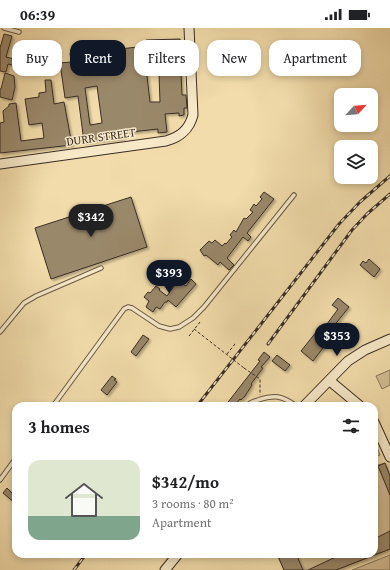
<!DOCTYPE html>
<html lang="en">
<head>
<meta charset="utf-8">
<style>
  body { margin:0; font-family:"Gentium Book Plus",serif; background:#f6f6f6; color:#202124; height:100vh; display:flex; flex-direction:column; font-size:15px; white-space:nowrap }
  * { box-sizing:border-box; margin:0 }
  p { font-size:13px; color:#757577 }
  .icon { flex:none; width:22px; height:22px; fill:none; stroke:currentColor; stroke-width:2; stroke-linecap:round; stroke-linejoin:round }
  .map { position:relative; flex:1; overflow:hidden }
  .panel { position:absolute; left:12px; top:374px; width:366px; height:156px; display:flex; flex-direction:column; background:#fff; border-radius:12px; box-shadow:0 2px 6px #0003 }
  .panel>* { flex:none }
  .guide { position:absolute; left:12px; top:12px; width:366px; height:36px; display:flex; gap:8px }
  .needle { width:26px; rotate:64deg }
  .controls { position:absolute; left:334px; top:60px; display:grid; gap:8px }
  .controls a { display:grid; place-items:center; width:44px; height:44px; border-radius:8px; background:#fff; box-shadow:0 2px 6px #0003; font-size:20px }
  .price { position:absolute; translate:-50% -34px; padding:0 9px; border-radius:14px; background:#111827; color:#fff; font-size:13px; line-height:26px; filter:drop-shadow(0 1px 2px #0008) }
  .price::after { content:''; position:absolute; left:50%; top:24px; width:12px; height:9px; margin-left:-6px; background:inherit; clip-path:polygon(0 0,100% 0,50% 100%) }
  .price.current { background:#222; color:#fff }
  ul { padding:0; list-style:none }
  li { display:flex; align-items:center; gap:12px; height:100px; padding:0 16px }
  li span { display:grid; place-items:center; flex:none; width:112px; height:80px; border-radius:12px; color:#555 }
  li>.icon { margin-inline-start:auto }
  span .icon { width:48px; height:48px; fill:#fffc; stroke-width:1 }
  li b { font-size:17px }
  h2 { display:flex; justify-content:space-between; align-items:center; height:48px; padding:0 16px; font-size:17px }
  .chip { padding:0 14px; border-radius:12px; background:#fff; box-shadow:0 2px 6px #0003; font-size:14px; line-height:36px }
  .chip.current { background:#111827; color:#fff }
  .status { display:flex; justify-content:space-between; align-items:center; height:28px; padding:0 20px; background:#fff; direction:ltr }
  .status svg { height:11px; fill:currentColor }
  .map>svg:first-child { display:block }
  .green { fill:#d3be94; stroke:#86765c }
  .building { fill:#9a886b; stroke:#3a2e25; fill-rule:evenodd; filter:url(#shadow) }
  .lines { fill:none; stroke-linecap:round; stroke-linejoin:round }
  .lane-casing { stroke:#685a46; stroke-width:5.5 }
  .secondary-casing { stroke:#3a2e25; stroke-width:11 }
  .path { stroke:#3a2e25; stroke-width:1; stroke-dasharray:3 2; stroke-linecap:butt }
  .lane { stroke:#f7e8c8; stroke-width:3.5 }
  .secondary { stroke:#f7e8c8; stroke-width:9 }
  .rail-casing { stroke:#3a2e25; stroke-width:3 }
  .rail { stroke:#f7e8c8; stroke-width:1.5; stroke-dasharray:4.5; stroke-linecap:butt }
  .path-bridge { stroke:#3a2e25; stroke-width:1; stroke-dasharray:3 2; stroke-linecap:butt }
  .labels { text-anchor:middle; stroke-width:3; stroke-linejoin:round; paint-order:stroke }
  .street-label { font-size:12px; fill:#3a2e25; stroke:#f7e8c8 }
</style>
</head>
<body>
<div class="status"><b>06:39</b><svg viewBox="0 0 49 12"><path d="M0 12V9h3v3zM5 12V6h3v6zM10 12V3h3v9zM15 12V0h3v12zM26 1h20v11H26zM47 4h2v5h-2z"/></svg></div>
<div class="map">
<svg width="390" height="542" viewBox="0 0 390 542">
  <defs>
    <filter id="shadow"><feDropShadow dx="2" dy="2" stdDeviation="1" flood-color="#0004"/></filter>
  </defs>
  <rect width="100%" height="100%" fill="#f2dcab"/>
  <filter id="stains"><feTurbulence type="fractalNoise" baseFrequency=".005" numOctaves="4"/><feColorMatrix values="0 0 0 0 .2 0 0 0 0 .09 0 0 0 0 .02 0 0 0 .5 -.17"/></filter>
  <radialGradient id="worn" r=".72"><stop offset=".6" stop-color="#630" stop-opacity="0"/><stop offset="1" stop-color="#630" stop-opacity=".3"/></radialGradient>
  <g class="green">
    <path d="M390,342V357L382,361L376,348Z"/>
    <path d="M374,412L380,427L375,429L378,437L385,435L390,448V521L336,542H284L277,526H374Z"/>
    <path d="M390,527V542H352Z"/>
  </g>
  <g class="building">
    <path d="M4,6L12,8L6,29L28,34L34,14L43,17L38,34H40L38,43L8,36L6,44L0,43V20Z"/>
    <path d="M180,11L181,33L160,34L161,38L146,39L150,74H160L159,46L181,45L182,67H186L187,80H184V87L179,88V85L165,86L167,104L158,105V101L122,105L123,110L84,114L78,68L65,70L60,35L71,34L70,25L82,23L81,15L95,13L96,18L111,16V22L146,18V12ZM97,58L102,95L90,97L85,60Z"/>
    <path d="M5,45L14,48L15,59L12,72L0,69V61H1Z"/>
    <path d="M45,52H51L54,76L64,74L72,117L0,125V95L4,94L3,83L9,78V76L16,75L21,113L44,110L42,95L29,97L25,71L39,69V65L46,64Z"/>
    <path d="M264,164L274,171L247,205L251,209L248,213L243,209L227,230L234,237L229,242L220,234L218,237L206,227L204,228L200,222L209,213L212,215L215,212L222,218L225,215L226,216L232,209L230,207L234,202L236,204L244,190L246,191L253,184L250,182L254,176L256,178L262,171L260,169Z"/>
    <path d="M131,169L147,219L51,251L35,200Z"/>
    <path d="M369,231L380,241L374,249L360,237L363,233L366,235Z"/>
    <path d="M167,246L186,258L191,251L196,256L176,279L168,272L167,274H165L160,281L156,279L153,284L146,279L149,273L144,269L148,264L150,265L156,258L160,261L159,262L167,268L174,258L164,250Z"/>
    <path d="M338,270L349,279L329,304L333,307L313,333L301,323L321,298L324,300L338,281L332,277Z"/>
    <path d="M143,307L149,311L136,328L131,324Z"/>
    <path d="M264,324L270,329L261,339L263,340L251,356L252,357L245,368L241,372L240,371L234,378H225L260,333L258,332Z"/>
    <path d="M277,327L290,337L285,343L272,333Z"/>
    <path d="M112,348L116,351L114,352L117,354L107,367L101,362Z"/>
    <path d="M385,435L390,448V467L378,438Z"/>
    <path d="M7,460L12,465L16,460V476L3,465Z"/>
    <path d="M390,503V521L336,542H308L342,526H374V511Z"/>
    <path d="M277,526H296L303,542H284Z"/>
  </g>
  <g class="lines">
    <g class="lane-casing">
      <g id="lane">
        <path d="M4,0L19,4"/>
        <path d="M0,304L24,275L36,268L101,240"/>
        <path d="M53,378L124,281L128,279L132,280L159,298L170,301L179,299L193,290L204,279L294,167"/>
        <path d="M247,378C250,374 253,374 258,372C274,367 282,367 296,378"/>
        <path d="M0,452L16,430"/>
      </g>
    </g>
    <g class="secondary-casing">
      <g id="secondary">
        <path d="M0,136L166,113C180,109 189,102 193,87L189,0"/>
        <path d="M330,353L360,378"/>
        <path d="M304,378L348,333L365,322L390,311"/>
        <path d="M374,394L390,429"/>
        <path d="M165,542L178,526"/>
      </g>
    </g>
    <g class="path">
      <path d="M189,308L200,294"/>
      <path d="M227,326L235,316L233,315"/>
      <path d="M244,340L260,351V367"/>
    </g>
    <use href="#lane" class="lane"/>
    <use href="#secondary" class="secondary"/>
    <g class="rail-casing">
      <g id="rail">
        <path d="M268,316L352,202L367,186L390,166"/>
        <path d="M197,378L339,196L360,174L390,148"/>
        <path d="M74,542L86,526"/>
      </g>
    </g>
    <use href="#rail" class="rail"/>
    <path class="path-bridge" d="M194,301L244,340"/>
  </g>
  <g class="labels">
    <g class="street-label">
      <text transform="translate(101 109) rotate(-8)" y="4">DURR STREET</text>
    </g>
  </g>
  <rect width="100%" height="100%" filter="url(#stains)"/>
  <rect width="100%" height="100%" fill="url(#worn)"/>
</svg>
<div class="controls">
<a><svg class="needle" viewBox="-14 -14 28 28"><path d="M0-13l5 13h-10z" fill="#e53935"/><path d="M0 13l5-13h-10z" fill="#757577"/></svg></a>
<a><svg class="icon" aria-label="layers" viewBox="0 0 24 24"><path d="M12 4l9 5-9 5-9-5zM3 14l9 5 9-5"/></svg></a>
</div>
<b class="price current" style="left:91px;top:210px">$342</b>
<b class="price" style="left:169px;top:266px">$393</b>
<b class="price" style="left:337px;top:329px">$353</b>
<div class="guide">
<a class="chip">Buy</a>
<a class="chip current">Rent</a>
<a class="chip">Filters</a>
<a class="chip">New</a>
<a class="chip">Apartment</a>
</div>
<section class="panel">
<h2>3 homes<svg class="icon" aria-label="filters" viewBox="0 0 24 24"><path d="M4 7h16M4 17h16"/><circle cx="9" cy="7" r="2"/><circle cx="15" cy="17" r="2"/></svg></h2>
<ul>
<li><span style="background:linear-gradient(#dfe7d0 70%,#7fa58c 0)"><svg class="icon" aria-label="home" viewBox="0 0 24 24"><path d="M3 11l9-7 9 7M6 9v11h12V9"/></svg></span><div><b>$342/mo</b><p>3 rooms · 80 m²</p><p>Apartment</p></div></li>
</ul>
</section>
</div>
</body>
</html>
